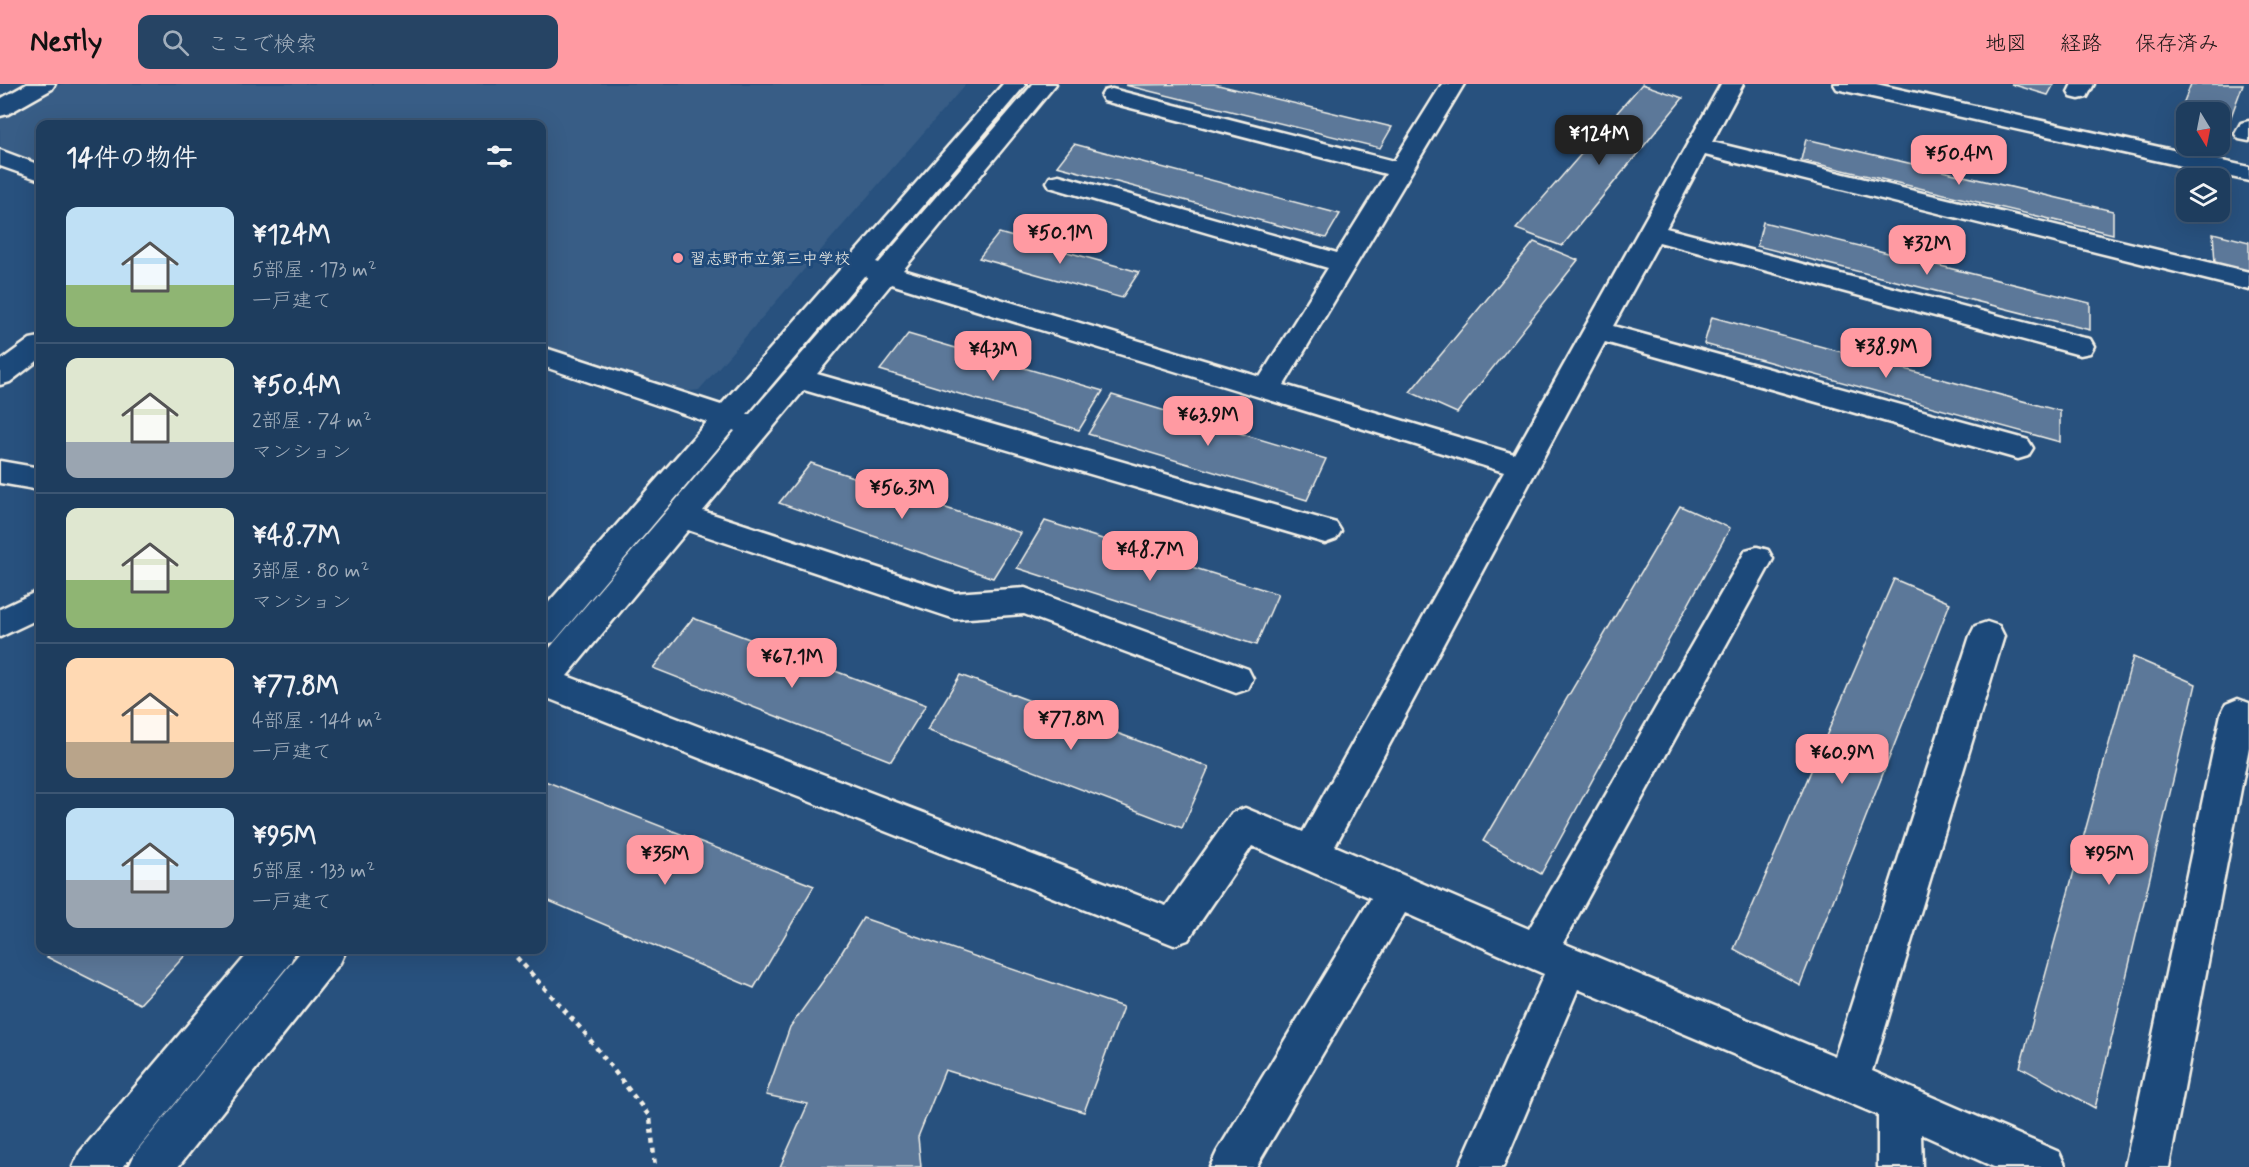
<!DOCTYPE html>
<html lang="ja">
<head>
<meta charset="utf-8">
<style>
  body { margin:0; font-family:Mynerve,"Klee One",sans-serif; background:#264464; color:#f1f3f6; height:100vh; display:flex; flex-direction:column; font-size:22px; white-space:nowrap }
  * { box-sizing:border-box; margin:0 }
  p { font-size:20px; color:#a1aebc }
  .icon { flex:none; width:33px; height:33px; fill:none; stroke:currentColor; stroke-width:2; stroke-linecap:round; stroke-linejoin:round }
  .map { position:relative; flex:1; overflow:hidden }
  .details { position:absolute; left:36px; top:36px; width:510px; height:834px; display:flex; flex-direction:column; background:#1e3d5e; border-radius:12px; box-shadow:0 6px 24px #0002,0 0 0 2px #3c5673 }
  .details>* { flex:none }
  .needle { width:39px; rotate:170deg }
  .tools { position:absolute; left:2176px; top:18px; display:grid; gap:12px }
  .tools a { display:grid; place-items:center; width:54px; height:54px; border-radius:12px; background:#1e3d5e; box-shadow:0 6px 24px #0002,0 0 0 2px #3c5673; font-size:30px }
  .price { position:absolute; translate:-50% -51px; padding:0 14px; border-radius:12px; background:#ff9aa2; color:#111; font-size:20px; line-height:39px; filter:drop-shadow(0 2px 3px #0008) }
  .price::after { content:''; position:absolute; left:50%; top:36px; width:18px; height:14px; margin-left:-9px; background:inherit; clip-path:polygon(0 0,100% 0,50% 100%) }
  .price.selected { background:#222; color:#fff }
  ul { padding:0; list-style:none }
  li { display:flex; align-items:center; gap:18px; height:150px; padding:0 30px }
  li+li { border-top:2px solid #3c5673 }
  li span { display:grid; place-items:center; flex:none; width:168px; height:120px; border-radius:12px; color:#555 }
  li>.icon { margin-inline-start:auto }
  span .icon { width:72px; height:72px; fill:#fffc; stroke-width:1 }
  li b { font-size:26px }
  h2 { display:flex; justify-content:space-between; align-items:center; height:72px; padding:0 30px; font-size:26px }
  header { display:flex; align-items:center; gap:36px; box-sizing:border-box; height:84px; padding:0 30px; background:#ff9aa2; color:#111 }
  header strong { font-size:28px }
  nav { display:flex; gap:33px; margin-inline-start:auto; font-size:21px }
  .search { width:420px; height:54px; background:#264464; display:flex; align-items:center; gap:15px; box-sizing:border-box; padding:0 21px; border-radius:12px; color:#a1aebc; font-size:22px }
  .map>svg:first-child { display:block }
  .built { fill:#375d86 }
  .building { fill:#5b7899; stroke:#f4f1e8; stroke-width:1.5 }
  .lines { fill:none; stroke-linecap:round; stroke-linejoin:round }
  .minor-casing { stroke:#f4f1e8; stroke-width:5 }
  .path { stroke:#f4f1e8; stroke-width:4.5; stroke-dasharray:5 5; stroke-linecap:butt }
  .minor { fill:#1f4a7a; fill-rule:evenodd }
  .poi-dot { fill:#ff9aa2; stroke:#1f4a7a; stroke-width:2 }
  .labels { text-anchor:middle; stroke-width:6; stroke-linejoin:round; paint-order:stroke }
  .far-poi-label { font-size:16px; fill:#f4f1e8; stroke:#1f4a7a; text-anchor:start }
</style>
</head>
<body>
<header>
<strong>Nestly</strong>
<div class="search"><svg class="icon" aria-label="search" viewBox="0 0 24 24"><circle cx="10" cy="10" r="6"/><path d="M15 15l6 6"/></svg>ここで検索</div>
<nav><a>地図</a><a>経路</a><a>保存済み</a></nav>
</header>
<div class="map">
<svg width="2249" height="1083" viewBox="0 0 2249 1083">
  <rect width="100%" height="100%" fill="#28517e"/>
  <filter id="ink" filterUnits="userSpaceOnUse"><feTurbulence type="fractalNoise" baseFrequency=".0167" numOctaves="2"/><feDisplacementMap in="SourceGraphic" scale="12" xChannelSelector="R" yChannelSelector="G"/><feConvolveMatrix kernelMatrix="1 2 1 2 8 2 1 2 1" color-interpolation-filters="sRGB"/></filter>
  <g filter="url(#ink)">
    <path class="built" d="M61,0H966L699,306L673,309L542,263V40H40V85L0,70V35Z"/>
    <g class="building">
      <path d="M1214,0L1392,43L1380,64L1125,1Z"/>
      <path d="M1642,0L1683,14L1562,162L1516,145Z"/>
      <path d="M2011,0H2054L2048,11Z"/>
      <path d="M2191,0H2243L2225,49L2220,48V28H2187V38L2177,35Z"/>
      <path d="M1806,55L2113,127V150L1801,76Z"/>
      <path d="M1074,60L1340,130L1326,154L1057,82Z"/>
      <path d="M1763,138L2090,219V246L1757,162Z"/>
      <path d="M999,149L1139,188L1122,214L979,174Z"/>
      <path d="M2213,149L2249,158V187L2215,179Z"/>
      <path d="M1534,158L1578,176L1457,329L1410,308Z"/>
      <path d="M1712,233L2060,327V358L1704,260Z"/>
      <path d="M908,250L1103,307L1079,346L880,286Z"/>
      <path d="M1112,311L1326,375L1307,416L1088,350Z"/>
      <path d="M811,379L1021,449L993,494L779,419Z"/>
      <path d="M1680,422L1730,444L1541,790L1483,757Z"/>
      <path d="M1045,437L1278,510L1256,561L1017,484Z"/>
      <path d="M1894,495L1950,519L1800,901L1734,865Z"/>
      <path d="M693,534L926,621L891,677L653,584Z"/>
      <path d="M2133,573L2196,600L2095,1024L2020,983Z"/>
      <path d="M960,591L1209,683L1182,744L927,646Z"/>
      <path d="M545,697L814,802L754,904L542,814V702Z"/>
      <path d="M863,834L1123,923L1084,1028L945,986L918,1053L921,1083H780L808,1020L766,1011L790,943L831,886Z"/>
      <path d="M54,866H190L140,920L47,873Z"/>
    </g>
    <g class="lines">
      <g class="minor-casing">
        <g id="minor">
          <path d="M27,0H55L52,5L8,30L0,32V15Z"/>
          <path d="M1003,0H1026L876,178L879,179L1033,0H1056L903,186L1260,293L1328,184L1050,103L1047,98L1050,93L1059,91L1337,169L1386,90L1104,17L1101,12L1104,7L1112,5L1394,77L1442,0H1464L1284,301L1514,370L1721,0H1743L1712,58L2249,188V206L1705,71L1666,144L2080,253L2090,255L2094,262L2090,269L2080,271L1659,158L1613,242L2018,353L2028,356L2033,364L2028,372L2018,375L1605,258L1335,762L1529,845L1746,466L1757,463L1768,466L1773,475L1563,859L1835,972L1970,552L1975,542L1987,538L1999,542L2004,552L1872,987L2059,1068L2066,1083H1994L1921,1050L1922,1083H1878V1031L1578,905L1503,1083H1459L1544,890L1405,829L1256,1083H1210L1217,1068L1371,814L1252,762L1188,856L1174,861L542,612V573L735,347L733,346L554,558L542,561V526L707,338L542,282V263L721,321ZM864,192L868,193L750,330H747ZM891,200L1504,388L1303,748L1245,724L1232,729L1166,822L567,592L688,446L955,535L1024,530L1236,609L1248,605L1253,595L1248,585L1025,504L955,509L703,427L804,306L1325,459L1336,455L1341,447L1336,439L817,290Z"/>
          <path d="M1834,0H1876L2249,83V97L1845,7L1837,5Z"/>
          <path d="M2072,0H2094L2087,13L2079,15L2071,13L2068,8Z"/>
          <path d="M2249,37V57L2239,55L2235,50L2241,39Z"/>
          <path d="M0,66L40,81V96L0,82Z"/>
          <path d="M40,253V275L10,298L0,301V277L30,255Z"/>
          <path d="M0,377L40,384V406L0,399Z"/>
          <path d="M40,506V534L0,553V525Z"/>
          <path d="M2238,615L2249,619V663L2169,1083H2125L2221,630L2226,620Z"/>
          <path d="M251,866H296L290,879L123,1083H73L80,1068Z"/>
          <path d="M302,866H346L340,879L178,1083H129L136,1068Z"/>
        </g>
      </g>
      <path class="path" d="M510,866L584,948L650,1033L655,1083"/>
      <use href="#minor" class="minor"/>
    </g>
  </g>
  <circle class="poi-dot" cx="678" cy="174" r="6"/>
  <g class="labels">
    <g class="far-poi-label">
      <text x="690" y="180">習志野市立第三中学校</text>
    </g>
  </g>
</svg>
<div class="tools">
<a><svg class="needle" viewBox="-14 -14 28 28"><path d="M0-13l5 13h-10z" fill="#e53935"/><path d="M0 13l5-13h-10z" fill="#a1aebc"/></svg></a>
<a><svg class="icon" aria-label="layers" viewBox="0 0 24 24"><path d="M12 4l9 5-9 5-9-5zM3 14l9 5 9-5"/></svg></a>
</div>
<b class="price selected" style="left:1599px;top:82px">¥124M</b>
<b class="price" style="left:1959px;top:102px">¥50.4M</b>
<b class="price" style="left:1060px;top:181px">¥50.1M</b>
<b class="price" style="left:1927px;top:192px">¥32M</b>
<b class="price" style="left:1886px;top:295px">¥38.9M</b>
<b class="price" style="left:993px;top:298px">¥43M</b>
<b class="price" style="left:1208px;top:363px">¥63.9M</b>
<b class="price" style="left:902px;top:436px">¥56.3M</b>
<b class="price" style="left:1150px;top:498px">¥48.7M</b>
<b class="price" style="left:792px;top:605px">¥67.1M</b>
<b class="price" style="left:1071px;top:667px">¥77.8M</b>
<b class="price" style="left:1842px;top:701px">¥60.9M</b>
<b class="price" style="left:665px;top:802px">¥35M</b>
<b class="price" style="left:2109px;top:802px">¥95M</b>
<section class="details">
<h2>14件の物件<svg class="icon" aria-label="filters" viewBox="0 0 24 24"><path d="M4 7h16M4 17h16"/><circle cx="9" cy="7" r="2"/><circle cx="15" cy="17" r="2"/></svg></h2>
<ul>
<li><span style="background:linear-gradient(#bfe0f5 65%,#8fb573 0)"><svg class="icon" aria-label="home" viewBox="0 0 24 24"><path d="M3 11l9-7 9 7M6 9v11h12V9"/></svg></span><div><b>¥124M</b><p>5部屋 · 173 m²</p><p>一戸建て</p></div></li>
<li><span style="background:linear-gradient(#dfe7d0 70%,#9aa5b1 0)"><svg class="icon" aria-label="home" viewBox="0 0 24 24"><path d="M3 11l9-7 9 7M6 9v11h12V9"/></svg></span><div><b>¥50.4M</b><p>2部屋 · 74 m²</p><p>マンション</p></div></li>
<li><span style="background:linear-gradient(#dfe7d0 60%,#8fb573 0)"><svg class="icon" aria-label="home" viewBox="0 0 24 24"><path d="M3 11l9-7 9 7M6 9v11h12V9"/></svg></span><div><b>¥48.7M</b><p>3部屋 · 80 m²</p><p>マンション</p></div></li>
<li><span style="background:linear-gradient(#ffd9b3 70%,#b9a48a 0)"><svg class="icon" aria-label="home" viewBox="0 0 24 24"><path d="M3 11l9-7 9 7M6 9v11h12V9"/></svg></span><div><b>¥77.8M</b><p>4部屋 · 144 m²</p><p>一戸建て</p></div></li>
<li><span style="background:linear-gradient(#bfe0f5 60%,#9aa5b1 0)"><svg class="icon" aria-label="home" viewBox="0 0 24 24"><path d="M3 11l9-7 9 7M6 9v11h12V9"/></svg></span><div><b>¥95M</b><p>5部屋 · 133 m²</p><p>一戸建て</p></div></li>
</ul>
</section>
</div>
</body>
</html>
